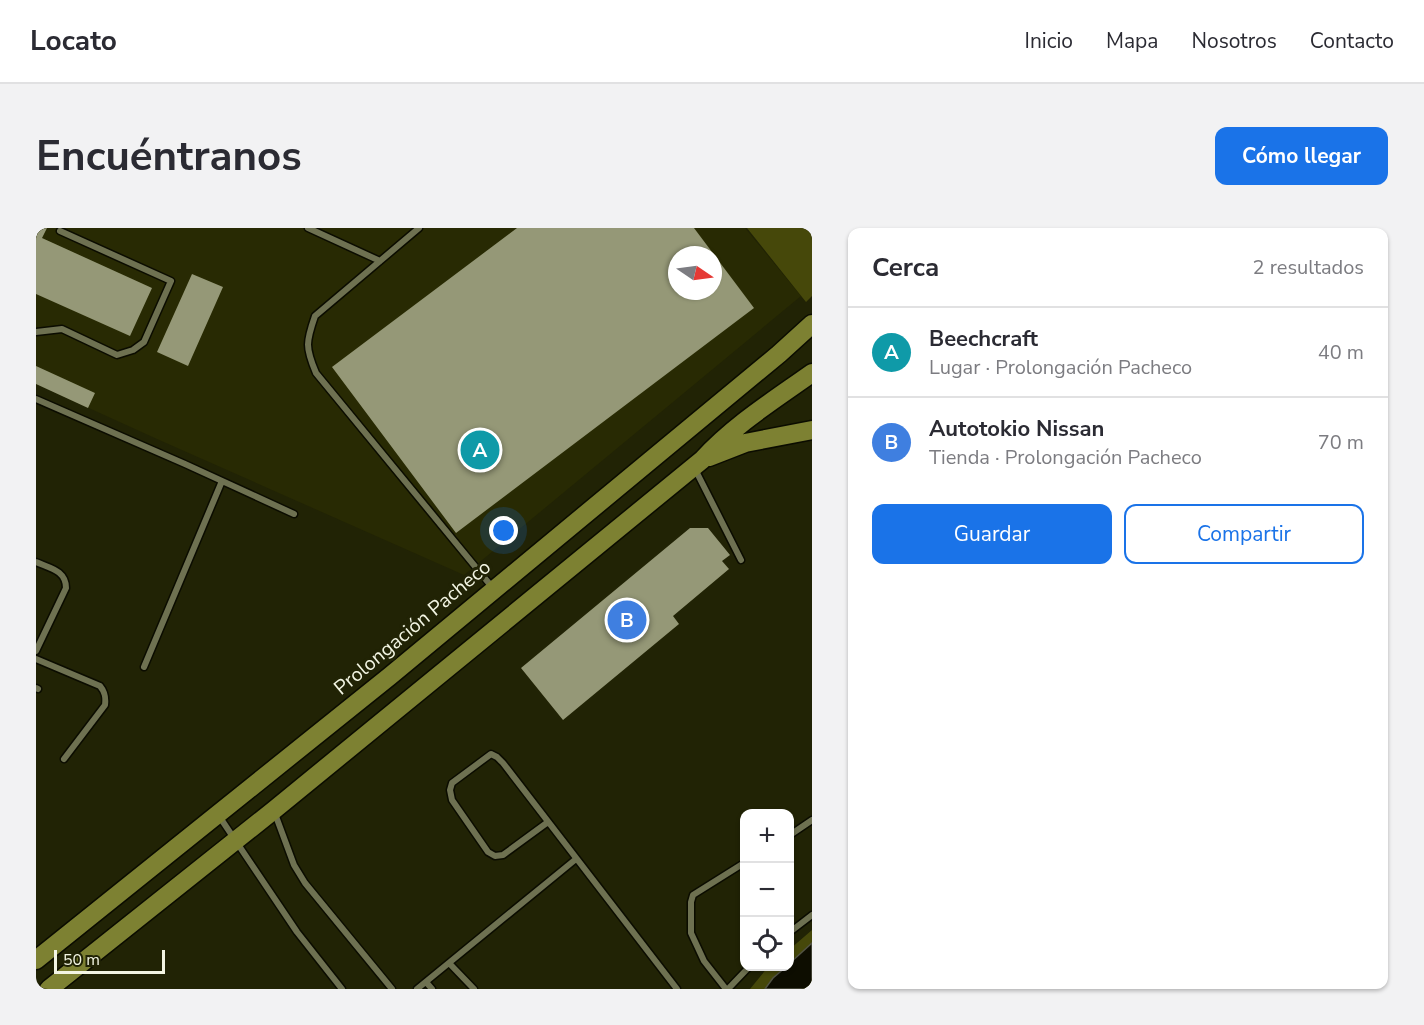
<!DOCTYPE html>
<html lang="es">
<head>
<meta charset="utf-8">
<style>
  body { margin:0; font-family:"Nunito Sans",sans-serif; background:#f2f2f3; color:#2b2b33 }
  .controls { position:absolute; right:18px; bottom:18px; display:grid; overflow:hidden; border-radius:12px; box-shadow:0 2px 4px #0004 }
  .controls button { width:54px; height:54px; display:grid; place-items:center; padding:0; border:0; border-bottom:2px solid #e1e1e2; background:#fff; color:#2b2b33; font:30px sans-serif }
  .compass { position:absolute; left:632px; top:18px; width:54px; height:54px; border-radius:50%; background:#fff; box-shadow:0 2px 4px #0004; rotate:103deg }
  .scale { position:absolute; left:18px; bottom:15px; width:111px; box-sizing:border-box; padding-left:6px; border:3px solid #f3f5e3; border-top:0; font-size:16px; line-height:21px; white-space:nowrap; color:#f3f5e3; -webkit-text-stroke:4px #212305; paint-order:stroke }
  .you { position:absolute; left:468px; top:303px; width:21px; height:21px; margin:-15px; border:4px solid #fff; border-radius:50%; background:#1a73e8; box-shadow:0 0 0 9px #1a73e833 }
  .badge { display:grid; place-items:center; width:39px; height:39px; border-radius:50%; background:#1a73e8; color:#fff; font-size:20px; font-weight:700 }
  .pin { position:absolute; translate:-50% -50%; border:3px solid #fff; box-shadow:0 2px 6px #0006 }
  .list { margin:0; padding:0; list-style:none }
  h2 { display:flex; justify-content:space-between; align-items:center; height:78px; margin:0; padding:0 24px; font-size:26px }
  h2 small { font-size:20px; font-weight:400; color:#7c7c81 }
  .list li { display:grid; grid-template-columns:39px 1fr auto; gap:18px; align-items:center; box-sizing:border-box; height:90px; padding:0 24px; border-top:2px solid #e1e1e2 }
  .list b { display:block; font-size:22px; white-space:nowrap }
  .list p { margin:0; font-size:20px; white-space:nowrap; color:#7c7c81 }
  .list em { font-size:20px; font-style:normal; color:#7c7c81 }
  .actions { display:flex; gap:12px; padding:18px 24px }
  .actions a { flex:1; padding:14px 0; border:2px solid #1a73e8; border-radius:12px; text-align:center; font-size:21px; color:#1a73e8 }
  .actions .main { background:#1a73e8; color:#fff }
  .icon { flex:none; width:33px; height:33px; fill:none; stroke:currentColor; stroke-width:2; stroke-linecap:round; stroke-linejoin:round }
  .map { position:relative; flex:none; width:776px; height:761px; overflow:hidden; border-radius:12px }
  header { display:flex; align-items:center; gap:36px; box-sizing:border-box; height:84px; padding:0 30px; background:#fff; border-bottom:2px solid #e1e1e2 }
  header strong { font-size:28px }
  nav { display:flex; gap:33px; margin-inline-start:auto; font-size:21px }
  .intro { display:flex; align-items:center; justify-content:space-between; box-sizing:border-box; height:144px; padding:0 36px }
  h1 { margin:0; font-size:42px }
  .button { padding:15px 27px; border-radius:12px; background:#1a73e8; color:#fff; font-size:21px; font-weight:700 }
  main { display:flex; gap:36px; padding:0 36px }
  aside { flex:1; background:#fff; border-radius:12px; box-shadow:0 2px 4px #0004 }
  .map>svg:first-child { display:block }
  .built { fill:#282a03; fill-rule:evenodd }
  .green { fill:#46480a }
  .water { fill:#0d0d00; stroke:#525344; stroke-width:1.5 }
  .building { fill:#959877; fill-rule:evenodd }
  .lines { fill:none; stroke-linecap:round; stroke-linejoin:round }
  .service-casing { stroke:#0b0c00; stroke-width:9 }
  .primary-casing { stroke:#0b0c00; stroke-width:21 }
  .service { stroke:#6e7151; stroke-width:6 }
  .primary { stroke:#7d8132; stroke-width:18 }
  .labels { text-anchor:middle; stroke-width:6; stroke-linejoin:round; paint-order:stroke }
  .street-label { font-size:20px; fill:#f3f5e3; stroke:#212305 }
</style>
</head>
<body>
<header>
<strong>Locato</strong>
<nav><a>Inicio</a><a>Mapa</a><a>Nosotros</a><a>Contacto</a></nav>
</header>
<div class="intro"><h1>Encuéntranos</h1><a class="button">Cómo llegar</a></div>
<main>
<div class="map">
<svg width="776" height="761" viewBox="0 0 776 761">
  <rect width="100%" height="100%" fill="#212305"/>
  <path class="built" d="M 0,0 L 709,0 L 765,68 L 428,347 L 121,211 L 0,156 ZM 641,27 L 677,27 L 677,63 L 641,63 Z"/>
  <path class="green" d="M 711,0 L 776,0 L 776,68 L 770,74 Z
    M 776,702 L 776,761 L 714,761 L 732,739 L 754,738 L 754,721 Z"/>
  <path class="water" d="M 776,715 L 776,761 L 729,761 L 737,750 L 750,739 L 754,738 L 754,735 Z"/>
  <path class="building" d="M 0,0 L 11,0 L 6,10 L 116,60 L 94,108 L 0,66 Z
    M 481,0 L 658,0 L 718,80 L 420,305 L 296,139 ZM 641,27 L 677,27 L 677,63 L 641,63 Z
    M 156,46 L 187,59 L 152,138 L 121,124 Z
    M 0,138 L 59,165 L 52,180 L 0,156 Z
    M 654,300 L 672,300 L 694,327 L 686,333 L 693,341 L 637,388 L 643,396 L 527,492 L 485,440 Z"/>
  <g class="lines">
    <defs>
      <path id="service" d="M 272,0 L 344,33
        M 383,0 L 279,88 C 270,114 269,119 280,145 L 456,359
        M 0,104 L 26,101 L 81,127 L 97,122 L 108,114 L 135,53 L 24,3
        M 0,171 L 149,236 L 258,286
        M 659,241 L 705,332
        M 0,334 C 13,340 30,342 30,360 L 0,423
        M 0,431 L 64,458 C 69,464 70,469 69,477 L 28,531
        M 108,439 L 186,253
        M 0,460 L 2,461
        M 238,583 L 258,637 L 269,655 L 356,761
        M 183,588 L 261,704 L 306,761
        M 512,594 L 467,627 L 459,628 L 452,624 L 416,572 L 414,562 L 416,555 L 455,526 L 461,529 L 467,535 L 641,761
        M 754,607 L 776,592
        M 754,704 L 776,687
        M 413,735 L 438,761
        M 390,754 L 396,761
        M 381,761 L 540,631
        M 690,761 L 668,733 L 655,705 L 655,674 L 657,667 L 708,635
        M 692,761 L 714,738"/>
      <path id="primary" d="M 673,229 L 709,215 L 776,202
        M 0,732 L 354,448 L 743,126 L 776,96
        M 13,761 L 238,582 L 666,232 C 698,197 738,172 776,145"/>
    </defs>
    <use href="#service" class="service-casing"/>
    <use href="#primary" class="primary-casing"/>
    <use href="#service" class="service"/>
    <use href="#primary" class="primary"/>
  </g>
  <g class="labels">
    <g class="street-label">
      <text transform="translate(376 399) rotate(-40)" y="7">Prolongación Pacheco</text>
    </g>
  </g>
</svg>
<div class="controls">
<button>+</button>
<button>−</button>
<button><svg class="icon" aria-label="locate" viewBox="0 0 24 24"><circle cx="12" cy="12" r="6"/><path d="M12 2v4M12 18v4M2 12h4M18 12h4"/></svg></button>
</div>
<svg class="compass" viewBox="-18 -18 36 36"><path d="M0-13l5 13h-10z" fill="#e53935"/><path d="M0 13l5-13h-10z" fill="#7c7c81"/></svg>
<div class="scale">50 m</div>
<div class="you"></div>
<div class="pin badge" style="left:444px;top:222px;background:#0f9aa8">A</div>
<div class="pin badge" style="left:591px;top:392px;background:#3f7fe0">B</div>
</div>
<aside>
<h2>Cerca<small>2 resultados</small></h2>
<ul class="list">
<li><span class="badge" style="background:#0f9aa8">A</span><div><b>Beechcraft</b><p>Lugar · Prolongación Pacheco</p></div><em>40 m</em></li>
<li><span class="badge" style="background:#3f7fe0">B</span><div><b>Autotokio Nissan</b><p>Tienda · Prolongación Pacheco</p></div><em>70 m</em></li>
</ul>
<div class="actions"><a class="main">Guardar</a><a>Compartir</a></div>
</aside>
</main>
</body>
</html>
